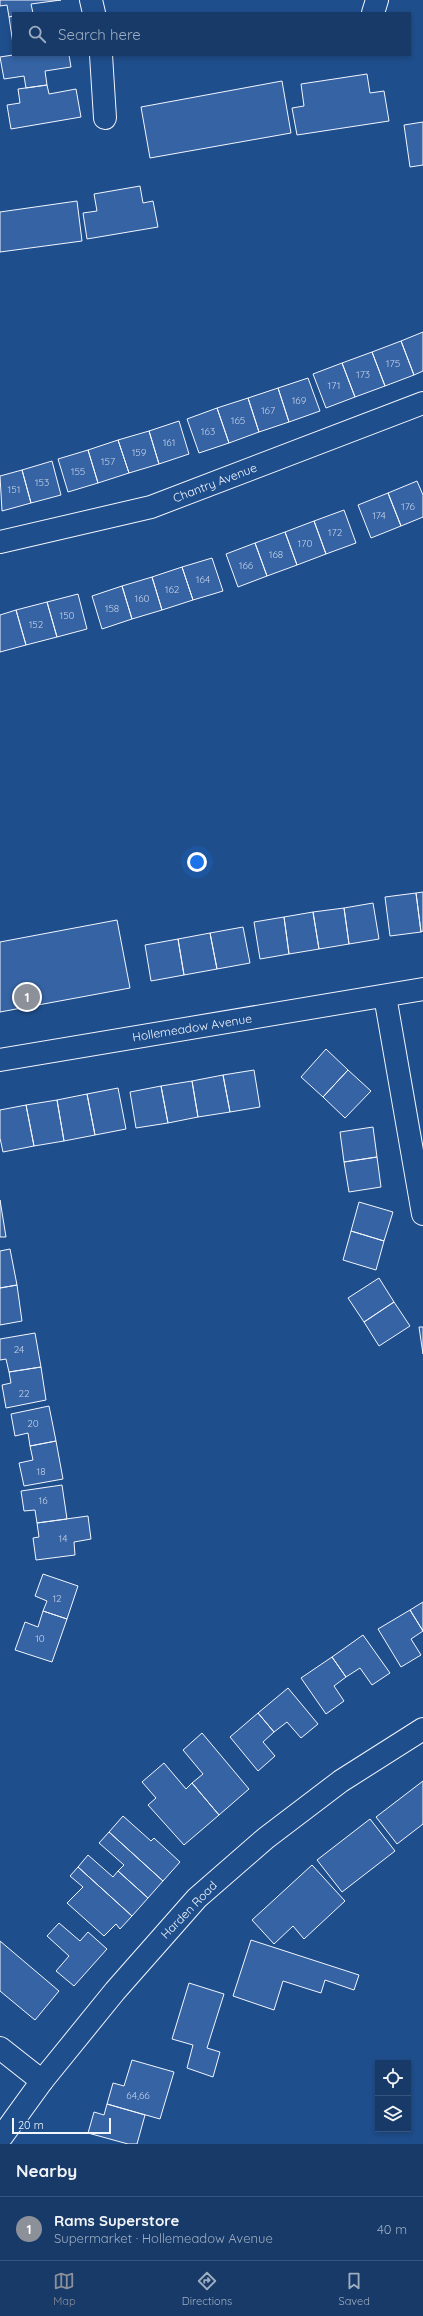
<!DOCTYPE html>
<html lang="en">
<head>
<meta charset="utf-8">
<style>
  body { margin:0; font-family:Quicksand,sans-serif; background:#20416f; color:#f1f3f6 }
  .controls { position:absolute; right:12px; bottom:12px; display:grid; overflow:hidden; border-radius:0px; box-shadow:0 2px 6px #0003 }
  .controls button { width:36px; height:36px; display:grid; place-items:center; padding:0; border:0; border-bottom:1px solid #36547d; background:#173a69; color:#f1f3f6; font:20px sans-serif }
  .scale { position:absolute; left:12px; bottom:10px; width:99px; box-sizing:border-box; padding-left:4px; border:2px solid #f2f6ff; border-top:0; font-size:11px; line-height:14px; white-space:nowrap; color:#f2f6ff; -webkit-text-stroke:3px #1f4e8c; paint-order:stroke }
  .you { position:absolute; left:197px; top:862px; width:14px; height:14px; margin:-10px; border:3px solid #fff; border-radius:50%; background:#1a73e8; box-shadow:0 0 0 6px #1a73e833 }
  .badge { display:grid; place-items:center; width:26px; height:26px; border-radius:50%; background:#8c9099; color:#fff; font-size:13px; font-weight:700 }
  .pin { position:absolute; translate:-50% -50%; border:2px solid #fff; box-shadow:0 1px 4px #0006 }
  .list { margin:0; padding:0; list-style:none }
  h2 { display:flex; justify-content:space-between; align-items:center; height:52px; margin:0; padding:0 16px; font-size:17px }
  h2 small { font-size:13px; font-weight:400; color:#9eadc0 }
  .list li { display:grid; grid-template-columns:26px 1fr auto; gap:12px; align-items:center; box-sizing:border-box; height:64px; padding:0 16px; border-top:1px solid #36547d }
  .list b { display:block; font-size:15px; white-space:nowrap }
  .list p { margin:0; font-size:13px; white-space:nowrap; color:#9eadc0 }
  .list em { font-size:13px; font-style:normal; color:#9eadc0 }
  .icon { flex:none; width:22px; height:22px; fill:none; stroke:currentColor; stroke-width:2; stroke-linecap:round; stroke-linejoin:round }
  .map { position:relative; flex:none; width:423px; height:2144px; overflow:hidden }
  .search { position:absolute; background:#173a69; box-shadow:0 2px 6px #0003; left:12px; right:12px; top:12px; height:44px; display:flex; align-items:center; gap:10px; box-sizing:border-box; padding:0 14px; border-radius:0px; color:#9eadc0; font-size:15px }
  .sheet { height:116px; background:#173a69 }
  nav { display:flex; justify-content:space-around; align-items:center; box-sizing:border-box; height:56px; border-top:1px solid #36547d; background:#173a69; font-size:11px; color:#9eadc0 }
  nav a { display:grid; justify-items:center; gap:2px }
  nav .on { color:#8c9099 }
  .map>svg:first-child { display:block }
  .building { fill:#3563a3; stroke:#f2f6ff }
  .lines { fill:none; stroke-linecap:round; stroke-linejoin:round }
  .street-casing { stroke:#f2f6ff; stroke-width:24 }
  .secondary-casing { stroke:#f2f6ff; stroke-width:24 }
  .street { stroke:#1f4e8c; stroke-width:22 }
  .secondary { stroke:#1f4e8c; stroke-width:22 }
  .labels { text-anchor:middle; stroke-width:3; stroke-linejoin:round; paint-order:stroke }
  .number-label { font-size:10px; fill:#c3d1e8 }
  .street-label { font-size:12px; fill:#f2f6ff; stroke:#1f4e8c }
</style>
</head>
<body>
<div class="map">
<svg width="423" height="2144" viewBox="0 0 423 2144">
  <rect width="100%" height="100%" fill="#1f4e8c"/>
  <path class="building" d="M 0,0 L 61,0 L 31,4 L 33,13 L 13,13 L 13,16 L 9,17 L 7,5 L 0,6 Z
    M 13,16 L 13,44 L 9,17 Z
    M 13,55 L 69,55 L 71,67 L 45,71 L 47,85 L 26,88 L 24,76 L 4,79 L 0,57 Z
    M 367,74 L 370,93 L 384,91 L 389,121 L 297,135 L 292,108 L 304,106 L 301,84 Z
    M 282,81 L 291,133 L 150,158 L 141,107 Z
    M 47,85 L 49,94 L 76,89 L 81,117 L 11,129 L 7,105 L 20,103 L 18,89 Z
    M 423,122 L 423,165 L 410,167 L 404,125 Z
    M 140,186 L 143,203 L 153,201 L 158,227 L 87,239 L 83,213 L 97,211 L 94,194 Z
    M 77,201 L 82,241 L 0,252 L 0,212 Z
    M 423,332 L 423,371 L 414,375 L 401,341 Z
    M 401,341 L 414,375 L 385,386 L 372,352 Z
    M 372,352 L 385,386 L 355,397 L 342,363 Z
    M 342,363 L 355,397 L 326,408 L 313,374 Z
    M 308,378 L 320,411 L 289,422 L 278,388 Z
    M 278,388 L 289,422 L 259,432 L 248,398 Z
    M 248,398 L 259,432 L 229,443 L 217,408 Z
    M 217,408 L 229,443 L 199,453 L 187,419 Z
    M 179,421 L 189,454 L 159,464 L 149,431 Z
    M 149,431 L 159,464 L 129,473 L 118,440 Z
    M 118,440 L 129,473 L 98,483 L 88,450 Z
    M 88,450 L 98,483 L 68,492 L 58,459 Z
    M 52,461 L 61,495 L 31,503 L 22,470 Z
    M 22,470 L 31,503 L 2,511 L 0,476 Z
    M 417,481 L 423,495 L 423,517 L 401,526 L 388,493 Z
    M 388,493 L 401,526 L 371,538 L 358,505 Z
    M 344,510 L 356,543 L 326,554 L 314,521 Z
    M 314,521 L 326,554 L 297,565 L 285,532 Z
    M 285,532 L 297,565 L 267,576 L 255,543 Z
    M 255,543 L 267,576 L 238,587 L 226,554 Z
    M 212,558 L 223,591 L 193,600 L 182,567 Z
    M 182,567 L 193,600 L 162,610 L 152,577 Z
    M 152,577 L 162,610 L 132,619 L 122,586 Z
    M 122,586 L 132,619 L 102,629 L 92,596 Z
    M 78,594 L 87,629 L 57,637 L 47,602 Z
    M 47,602 L 57,637 L 26,645 L 16,610 Z
    M 16,610 L 26,645 L 0,652 L 0,615 Z
    M 423,892 L 423,931 L 421,932 L 416,893 Z
    M 416,893 L 421,932 L 390,936 L 385,897 Z
    M 373,903 L 379,939 L 349,944 L 344,908 Z
    M 344,908 L 349,944 L 319,949 L 313,912 Z
    M 313,912 L 319,949 L 289,954 L 284,917 Z
    M 284,917 L 289,954 L 260,959 L 254,922 Z
    M 117,920 L 130,988 L 0,1012 L 0,942 Z
    M 243,927 L 250,963 L 217,969 L 210,933 Z
    M 210,933 L 217,969 L 184,975 L 178,939 Z
    M 178,939 L 184,975 L 151,981 L 145,945 Z
    M 326,1049 L 348,1070 L 323,1097 L 301,1077 Z
    M 254,1070 L 260,1107 L 230,1112 L 223,1075 Z
    M 348,1070 L 371,1091 L 345,1118 L 323,1097 Z
    M 223,1075 L 230,1112 L 198,1117 L 192,1081 Z
    M 192,1081 L 198,1117 L 168,1123 L 161,1086 Z
    M 161,1086 L 168,1123 L 136,1128 L 130,1092 Z
    M 118,1088 L 126,1129 L 95,1135 L 87,1094 Z
    M 87,1094 L 95,1135 L 64,1141 L 57,1100 Z
    M 57,1100 L 64,1141 L 34,1146 L 26,1105 Z
    M 26,1105 L 34,1146 L 3,1152 L 0,1138 L 0,1110 Z
    M 373,1127 L 377,1157 L 344,1162 L 340,1132 Z
    M 377,1157 L 381,1187 L 349,1192 L 344,1162 Z
    M 0,1200 L 6,1237 L 0,1237 Z
    M 359,1202 L 393,1212 L 384,1241 L 351,1231 Z
    M 351,1231 L 384,1241 L 376,1270 L 343,1260 Z
    M 10,1249 L 17,1285 L 0,1288 L 0,1251 Z
    M 379,1278 L 394,1302 L 364,1322 L 348,1298 Z
    M 17,1285 L 22,1321 L 0,1325 L 0,1288 Z
    M 394,1302 L 410,1326 L 379,1346 L 364,1322 Z
    M 419,1327 L 423,1327 L 423,1354 Z
    M 35,1333 L 41,1367 L 9,1372 L 6,1359 L 0,1360 L 0,1339 Z
    M 41,1367 L 46,1400 L 6,1408 L 2,1385 L 11,1383 L 9,1372 Z
    M 49,1406 L 56,1441 L 30,1446 L 28,1433 L 15,1436 L 11,1414 Z
    M 56,1441 L 63,1479 L 24,1486 L 19,1463 L 33,1460 L 30,1446 Z
    M 62,1485 L 67,1519 L 37,1523 L 35,1510 L 24,1511 L 21,1491 Z
    M 88,1516 L 91,1539 L 74,1542 L 75,1555 L 36,1560 L 33,1538 L 39,1537 L 37,1523 Z
    M 43,1574 L 78,1586 L 67,1619 L 43,1611 L 47,1601 L 35,1596 Z
    M 423,1602 L 423,1631 L 410,1610 Z
    M 410,1610 L 423,1631 L 411,1639 L 421,1655 L 401,1667 L 378,1629 Z
    M 43,1611 L 67,1619 L 52,1662 L 15,1650 L 25,1622 L 38,1627 Z
    M 363,1635 L 390,1673 L 372,1685 L 360,1668 L 346,1677 L 332,1657 Z
    M 332,1657 L 346,1677 L 334,1686 L 344,1701 L 326,1714 L 301,1678 Z
    M 288,1688 L 318,1724 L 301,1738 L 287,1722 L 274,1732 L 258,1713 Z
    M 258,1713 L 274,1732 L 263,1742 L 275,1756 L 258,1771 L 230,1737 Z
    M 202,1733 L 249,1789 L 219,1815 L 192,1783 L 203,1774 L 183,1750 Z
    M 164,1763 L 186,1789 L 192,1783 L 219,1815 L 184,1845 L 148,1805 L 156,1798 L 142,1782 Z
    M 423,1781 L 423,1824 L 397,1844 L 376,1817 Z
    M 123,1816 L 151,1841 L 154,1838 L 180,1862 L 163,1881 L 109,1832 Z
    M 370,1819 L 395,1851 L 342,1892 L 317,1860 Z
    M 109,1832 L 163,1881 L 148,1898 L 118,1871 L 124,1865 L 99,1843 Z
    M 88,1855 L 113,1877 L 118,1871 L 148,1898 L 132,1916 L 78,1867 Z
    M 312,1865 L 345,1901 L 304,1939 L 293,1926 L 274,1944 L 252,1920 Z
    M 78,1867 L 132,1916 L 120,1929 L 116,1924 L 104,1936 L 67,1903 L 83,1887 L 70,1876 Z
    M 59,1923 L 80,1941 L 88,1932 L 107,1949 L 74,1986 L 56,1971 L 69,1956 L 47,1936 Z
    M 251,1940 L 359,1975 L 354,1990 L 325,1980 L 321,1993 L 283,1981 L 274,2010 L 233,1996 Z
    M 0,1941 L 59,1991 L 35,2020 L 0,1991 Z
    M 189,1983 L 224,1994 L 207,2048 L 220,2052 L 213,2077 L 187,2068 L 193,2045 L 172,2039 Z
    M 132,2060 L 174,2072 L 160,2119 L 107,2104 L 113,2083 L 124,2086 Z
    M 107,2104 L 145,2115 L 137,2144 L 128,2144 L 88,2133 L 94,2112 L 104,2115 Z"/>
  <g class="lines">
    <defs>
      <path id="street" d="M 91,0 L 94,13
        M 373,13 L 377,0
        M 101,55 L 105,118
        M 0,542 L 151,507 L 423,403
        M 385,996 L 423,1214
        M 0,1060 L 423,989
        M 0,2048 L 42,2081"/>
      <path id="secondary" d="M 0,2139 L 42,2081 L 115,1991 L 197,1898 L 266,1838 L 341,1781 L 423,1729"/>
    </defs>
    <use href="#street" class="street-casing"/>
    <use href="#secondary" class="secondary-casing"/>
    <use href="#street" class="street"/>
    <use href="#secondary" class="secondary"/>
  </g>
  <g class="labels">
    <g class="number-label">
      <text x="393" y="367">175</text>
      <text x="363" y="378">173</text>
      <text x="334" y="389">171</text>
      <text x="299" y="404">169</text>
      <text x="268" y="414">167</text>
      <text x="238" y="424">165</text>
      <text x="208" y="435">163</text>
      <text x="169" y="446">161</text>
      <text x="139" y="456">159</text>
      <text x="108" y="465">157</text>
      <text x="78" y="475">155</text>
      <text x="42" y="486">153</text>
      <text x="14" y="493">151</text>
      <text x="408" y="510">176</text>
      <text x="379" y="519">174</text>
      <text x="335" y="536">172</text>
      <text x="305" y="547">170</text>
      <text x="276" y="558">168</text>
      <text x="246" y="569">166</text>
      <text x="203" y="583">164</text>
      <text x="172" y="593">162</text>
      <text x="142" y="602">160</text>
      <text x="112" y="612">158</text>
      <text x="67" y="619">150</text>
      <text x="36" y="628">152</text>
      <text x="19" y="1353">24</text>
      <text x="24" y="1397">22</text>
      <text x="33" y="1427">20</text>
      <text x="41" y="1475">18</text>
      <text x="43" y="1504">16</text>
      <text x="63" y="1542">14</text>
      <text x="57" y="1602">12</text>
      <text x="40" y="1642">10</text>
      <text x="138" y="2099">64,66</text>
    </g>
    <g class="street-label">
      <text transform="translate(215 483) rotate(-21)" y="4">Chantry Avenue</text>
      <text transform="translate(192 1028) rotate(-9)" y="4">Hollemeadow Avenue</text>
      <text transform="translate(189 1910) rotate(-46)" y="4">Harden Road</text>
    </g>
  </g>
</svg>
<div class="controls">
<button><svg class="icon" aria-label="locate" viewBox="0 0 24 24"><circle cx="12" cy="12" r="6"/><path d="M12 2v4M12 18v4M2 12h4M18 12h4"/></svg></button>
<button><svg class="icon" aria-label="layers" viewBox="0 0 24 24"><path d="M12 4l9 5-9 5-9-5zM3 14l9 5 9-5"/></svg></button>
</div>
<div class="scale">20 m</div>
<div class="you"></div>
<div class="pin badge" style="left:27px;top:997px">1</div>
<div class="search"><svg class="icon" aria-label="search" viewBox="0 0 24 24"><circle cx="10" cy="10" r="6"/><path d="M15 15l6 6"/></svg>Search here</div>
</div>
<section class="sheet">
<h2>Nearby<small></small></h2>
<ul class="list">
<li><span class="badge">1</span><div><b>Rams Superstore</b><p>Supermarket · Hollemeadow Avenue</p></div><em>40 m</em></li>
</ul>
</section>
<nav>
<a class="on"><svg class="icon" aria-label="map" viewBox="0 0 24 24"><path d="M3 6l6-2 6 2 6-2v14l-6 2-6-2-6 2zM9 4v14M15 6v14"/></svg>Map</a>
<a><svg class="icon" aria-label="directions" viewBox="0 0 24 24"><path d="M12 3l9 9-9 9-9-9zM9 14v-3h6M13 9l2 2-2 2"/></svg>Directions</a>
<a><svg class="icon" aria-label="saved" viewBox="0 0 24 24"><path d="M7 4h10v16l-5-4-5 4z"/></svg>Saved</a>
</nav>
</body>
</html>
